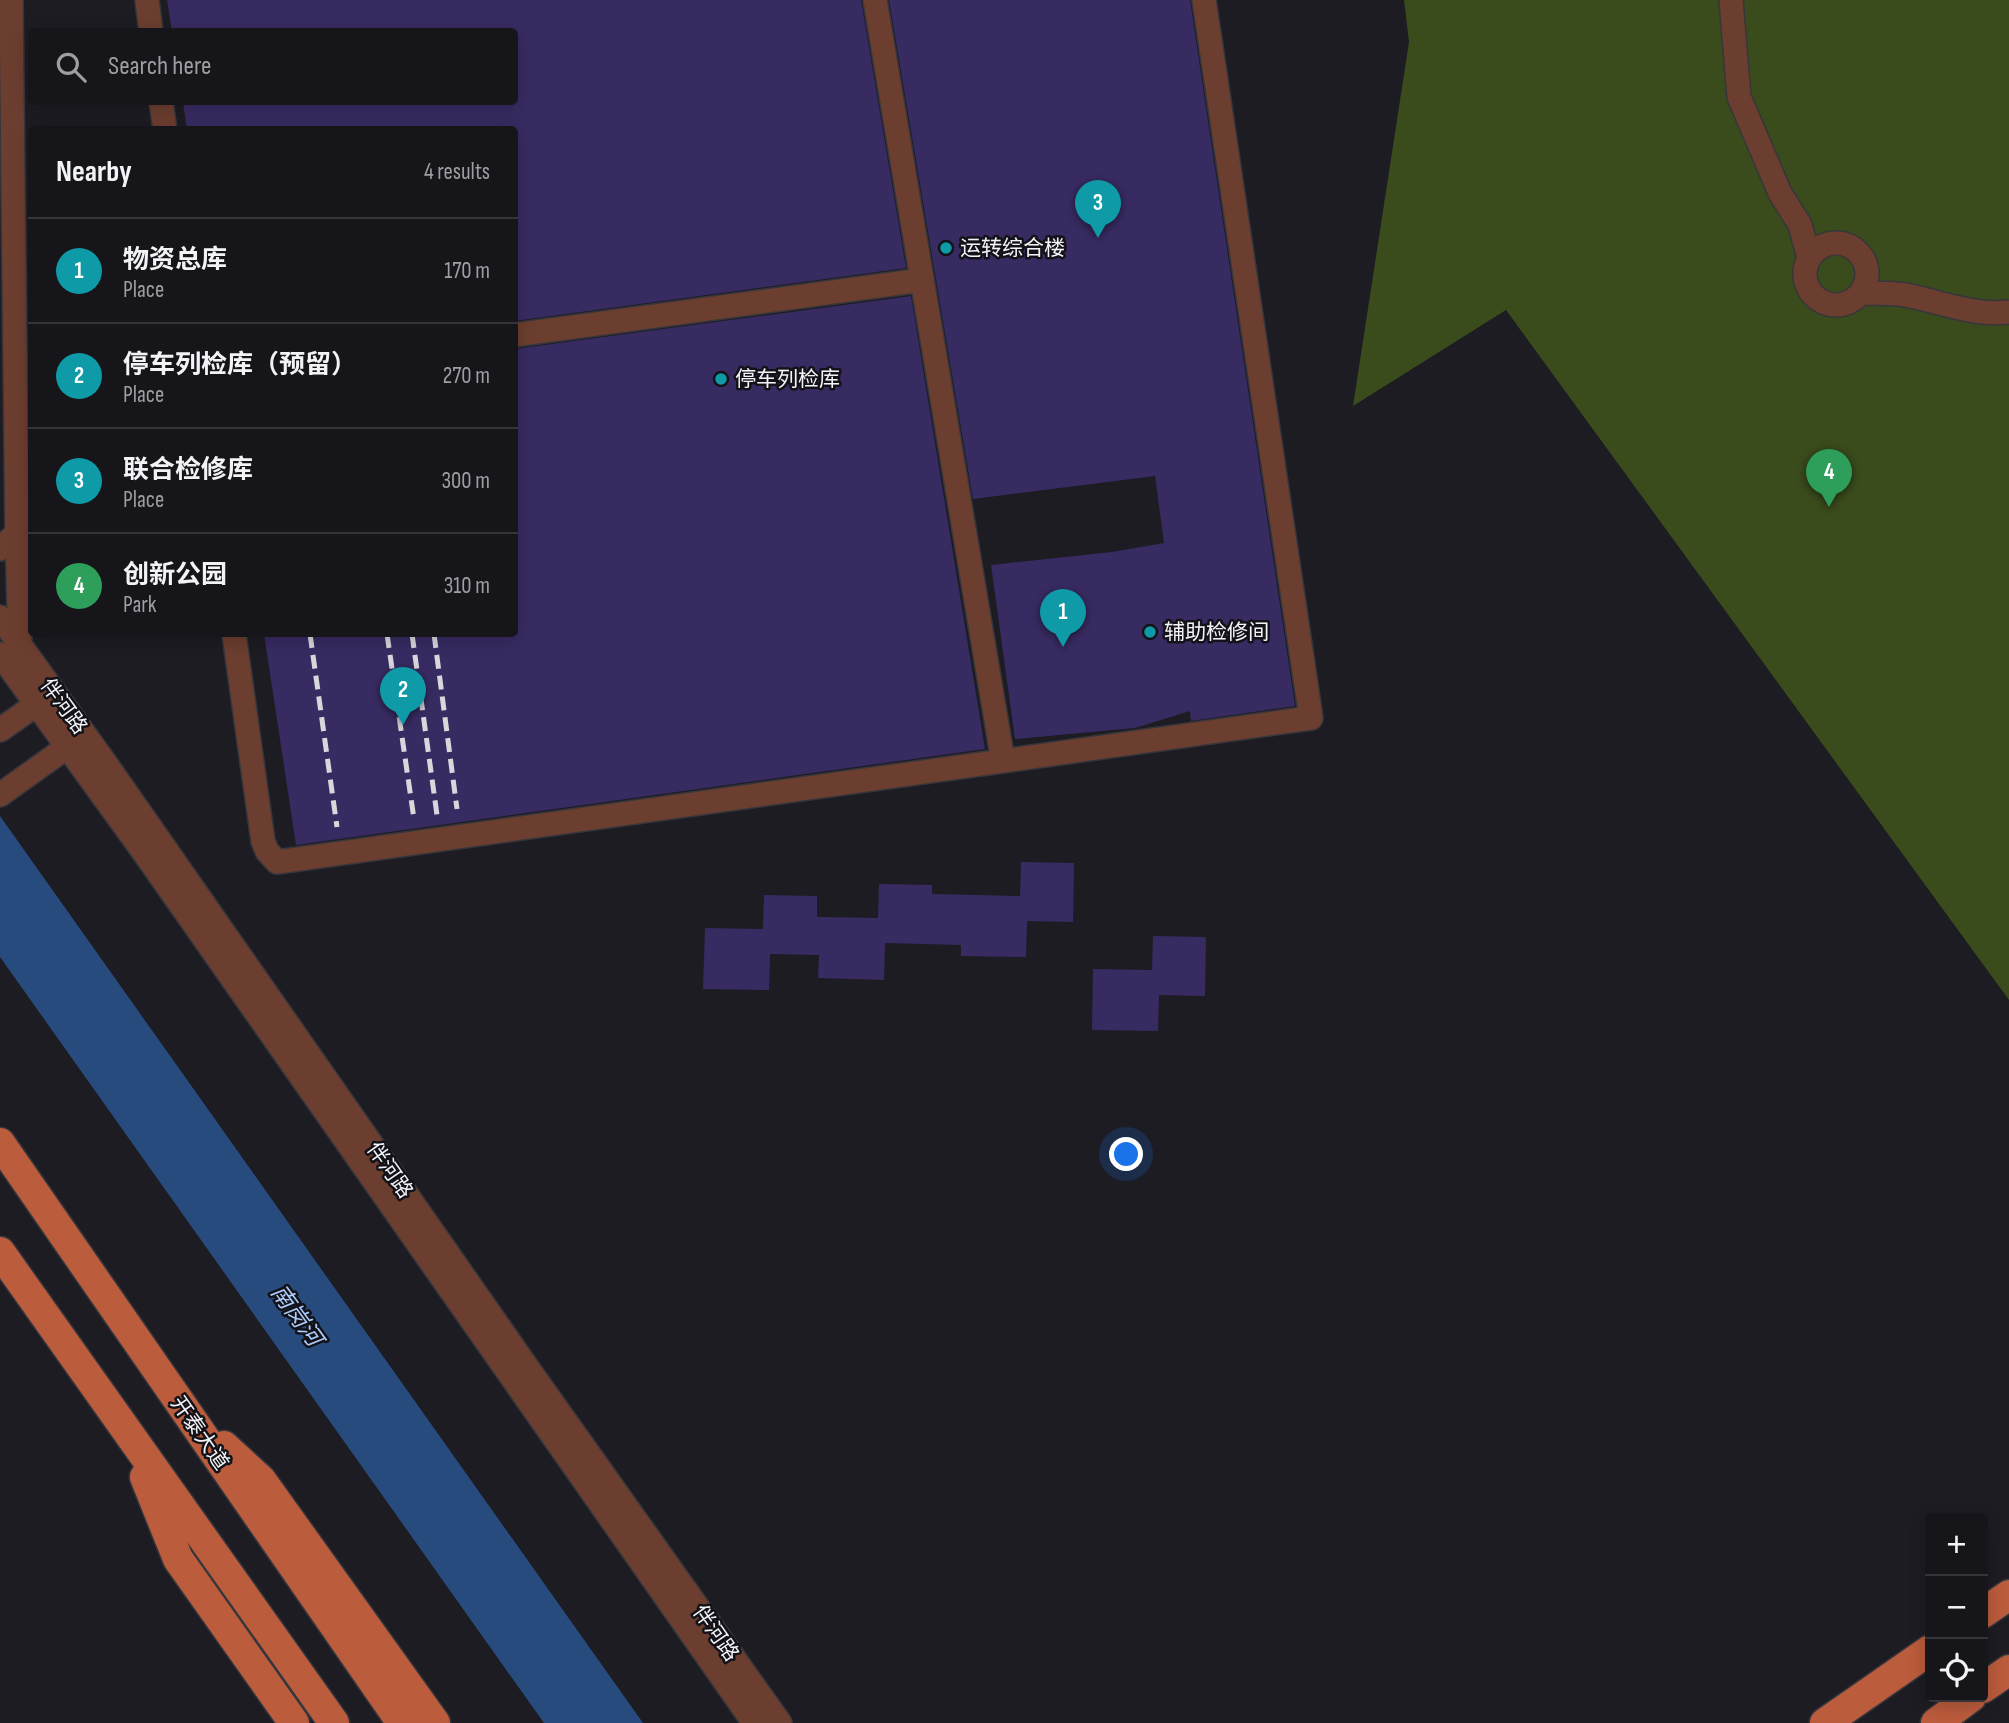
<!DOCTYPE html>
<html lang="en">
<head>
<meta charset="utf-8">
<style>
  body { margin:0; font-family:"Sofia Sans Condensed","Noto Sans SC",sans-serif; background:#222227; color:#f1f3f6 }
  .controls { position:absolute; right:21px; bottom:21px; display:grid; overflow:hidden; border-radius:7px; box-shadow:0 4px 18px #0003 }
  .controls button { width:63px; height:63px; display:grid; place-items:center; padding:0; border:0; border-bottom:2px solid #343439; background:#15151a; color:#f1f3f6; font:35px sans-serif }
  .you { position:absolute; left:1127px; top:1155px; width:24px; height:24px; margin:-18px; border:5px solid #fff; border-radius:50%; background:#1a73e8; box-shadow:0 0 0 10px #1a73e833 }
  .badge { display:grid; place-items:center; width:46px; height:46px; border-radius:50%; background:#0f766e; color:#fff; font-size:23px; font-weight:700 }
  .pin { position:absolute; translate:-50% -58px; filter:drop-shadow(0 2px 4px #0008) }
  .pin::after { content:''; position:absolute; top:37px; width:24px; height:21px; background:inherit; clip-path:polygon(0 0,100% 0,50% 100%) }
  .list { margin:0; padding:0; list-style:none }
  h2 { display:flex; justify-content:space-between; align-items:center; height:91px; margin:0; padding:0 28px; font-size:30px }
  h2 small { font-size:23px; font-weight:400; color:#9d9fa2 }
  .list li { display:grid; grid-template-columns:46px 1fr auto; gap:21px; align-items:center; box-sizing:border-box; height:105px; padding:0 28px; border-top:2px solid #343439 }
  .list b { display:block; font-size:26px; white-space:nowrap }
  .list p { margin:0; font-size:23px; white-space:nowrap; color:#9d9fa2 }
  .list em { font-size:23px; font-style:normal; color:#9d9fa2 }
  .icon { flex:none; width:38px; height:38px; fill:none; stroke:currentColor; stroke-width:2; stroke-linecap:round; stroke-linejoin:round }
  .map { position:relative; flex:none; width:2009px; height:1723px; overflow:hidden }
  .search { position:absolute; background:#15151a; box-shadow:0 4px 18px #0003; left:28px; top:28px; width:490px; height:77px; display:flex; align-items:center; gap:18px; box-sizing:border-box; padding:0 24px; border-radius:7px; color:#9d9fa2; font-size:26px }
  .panel { position:absolute; background:#15151a; box-shadow:0 4px 18px #0003; left:28px; top:126px; width:490px; height:511px; border-radius:7px }
  .map>svg:first-child { display:block }
  .green { fill:#3a4b1c }
  .water { fill:#284b7e }
  .building { fill:#382b62 }
  .lines { fill:none; stroke-linecap:round; stroke-linejoin:round }
  .minor-casing { stroke:#36363c; stroke-width:26 }
  .major-casing { stroke:#36363c; stroke-width:33 }
  .minor { stroke:#6c3e2f; stroke-width:23 }
  .major { stroke:#bb5c3c; stroke-width:30 }
  .rail { stroke:#d8d8dc; stroke-width:5; stroke-dasharray:14 7; stroke-linecap:butt }
  .culture-dot { fill:#0f9aa8; stroke:#131218; stroke-width:2.5 }
  .labels { text-anchor:middle; stroke-width:5; stroke-linejoin:round; paint-order:stroke }
  .poi-label { font-size:21px; fill:#f4f4f8; stroke:#131218; text-anchor:start }
  .street-label { font-size:21px; fill:#f4f4f8; stroke:#131218 }
  .water-label { font-size:23px; font-style:italic; fill:#abcbfa; stroke:#131218 }
</style>
</head>
<body>
<div class="map">
<svg width="2009" height="1723" viewBox="0 0 2009 1723">
  <rect width="100%" height="100%" fill="#1c1c22"/>
  <path class="green" d="M 1404,0 L 2009,0 L 2009,1000 L 1506,310 L 1353,406 L 1409,42 Z"/>
  <path class="water" d="M 0,816 L 643,1723 L 544,1723 L 0,957 Z"/>
  <path class="building" d="M 167,0 L 861,0 L 906,268 L 514,321 L 514,130 L 187,130 L 183,102 L 514,102 L 514,32 L 172,32 Z
    M 889,0 L 1190,0 L 1295,706 L 1191,721 L 1190,711 L 1135,728 L 1015,739 L 991,565 L 1112,552 L 1164,543 L 1155,476 L 973,499 Z
    M 911,296 L 985,749 L 296,845 L 264,634 L 514,634 L 514,349 Z
    M 1021,862 L 1074,863 L 1073,922 L 1027,921 L 1026,957 L 961,956 L 961,945 L 885,943 L 884,980 L 818,978 L 819,955 L 770,954 L 769,990 L 703,989 L 705,928 L 763,929 L 764,895 L 817,896 L 817,917 L 878,918 L 879,884 L 932,885 L 932,894 L 1020,896 Z
    M 1153,936 L 1206,937 L 1205,996 L 1159,995 L 1158,1031 L 1092,1030 L 1093,969 L 1152,970 Z"/>
  <g class="lines">
    <defs>
      <path id="minor" d="M 11,0 L 17,533
        M 147,0 L 151,32
        M 875,0 L 1003,761
        M 1731,0 L 1739,97 L 1780,193 L 1800,225 L 1809,258
        M 161,102 L 165,130
        M1805 274a31 31 0 1 1 62 0a31 31 0 1 1-62 0Z
        M 1862,293 C 1876,293 1892,293 1906,295 C 1941,302 1973,316 2009,312
        M 514,335 L 922,280
        M 0,549 L 17,533 L 20,645
        M 0,617 L 104,761 L 527,1367 L 780,1723
        M 234,634 L 263,841 L 267,851 L 277,862 L 1311,718 L 1204,0
        M 0,654 L 145,854 L 754,1723
        M 0,730 L 37,704 L 51,708
        M 0,795 L 67,747 L 69,731"/>
      <path id="major" d="M 0,1143 L 402,1723
        M 0,1252 L 334,1723
        M 224,1446 L 261,1480 L 435,1723
        M 145,1477 L 178,1559 L 294,1723
        M 1983,1613 L 2009,1595
        M 1983,1688 L 2009,1670
        M 1825,1723 L 1930,1650
        M 1936,1723 L 1971,1697"/>
    </defs>
    <use href="#minor" class="minor-casing"/>
    <use href="#major" class="major-casing"/>
    <use href="#minor" class="minor"/>
    <use href="#major" class="major"/>
    <path class="rail" d="M 310,634 L 337,827
      M 387,634 L 414,819
      M 412,634 L 437,815
      M 434,634 L 457,809"/>
  </g>
  <g class="culture-dot">
    <circle cx="946" cy="248" r="7"/>
    <circle cx="721" cy="379" r="7"/>
    <circle cx="1150" cy="632" r="7"/>
  </g>
  <g class="labels">
    <g class="poi-label">
      <text x="960" y="255">运转综合楼</text>
      <text x="735" y="386">停车列检库</text>
      <text x="1164" y="639">辅助检修间</text>
    </g>
    <g class="street-label">
      <text transform="translate(64 706) rotate(54)" y="7">伴河路</text>
      <text transform="translate(390 1170) rotate(55)" y="7">伴河路</text>
      <text transform="translate(200 1433) rotate(55)" y="7">开泰大道</text>
      <text transform="translate(716 1633) rotate(55)" y="7">伴河路</text>
    </g>
    <g class="water-label">
      <text transform="translate(297 1315) rotate(54)" y="8">南岗河</text>
    </g>
  </g>
</svg>
<div class="controls">
<button>+</button>
<button>−</button>
<button><svg class="icon" aria-label="locate" viewBox="0 0 24 24"><circle cx="12" cy="12" r="6"/><path d="M12 2v4M12 18v4M2 12h4M18 12h4"/></svg></button>
</div>
<div class="you"></div>
<div class="pin badge" style="left:1063px;top:647px;background:#0f9aa8">1</div>
<div class="pin badge" style="left:403px;top:725px;background:#0f9aa8">2</div>
<div class="pin badge" style="left:1098px;top:238px;background:#0f9aa8">3</div>
<div class="pin badge" style="left:1829px;top:507px;background:#2e9e5b">4</div>
<div class="search"><svg class="icon" aria-label="search" viewBox="0 0 24 24"><circle cx="10" cy="10" r="6"/><path d="M15 15l6 6"/></svg>Search here</div>
<section class="panel">
<h2>Nearby<small>4 results</small></h2>
<ul class="list">
<li><span class="badge" style="background:#0f9aa8">1</span><div><b>物资总库</b><p>Place</p></div><em>170 m</em></li>
<li><span class="badge" style="background:#0f9aa8">2</span><div><b>停车列检库（预留）</b><p>Place</p></div><em>270 m</em></li>
<li><span class="badge" style="background:#0f9aa8">3</span><div><b>联合检修库</b><p>Place</p></div><em>300 m</em></li>
<li><span class="badge" style="background:#2e9e5b">4</span><div><b>创新公园</b><p>Park</p></div><em>310 m</em></li>
</ul>
</section>
</div>
</body>
</html>
